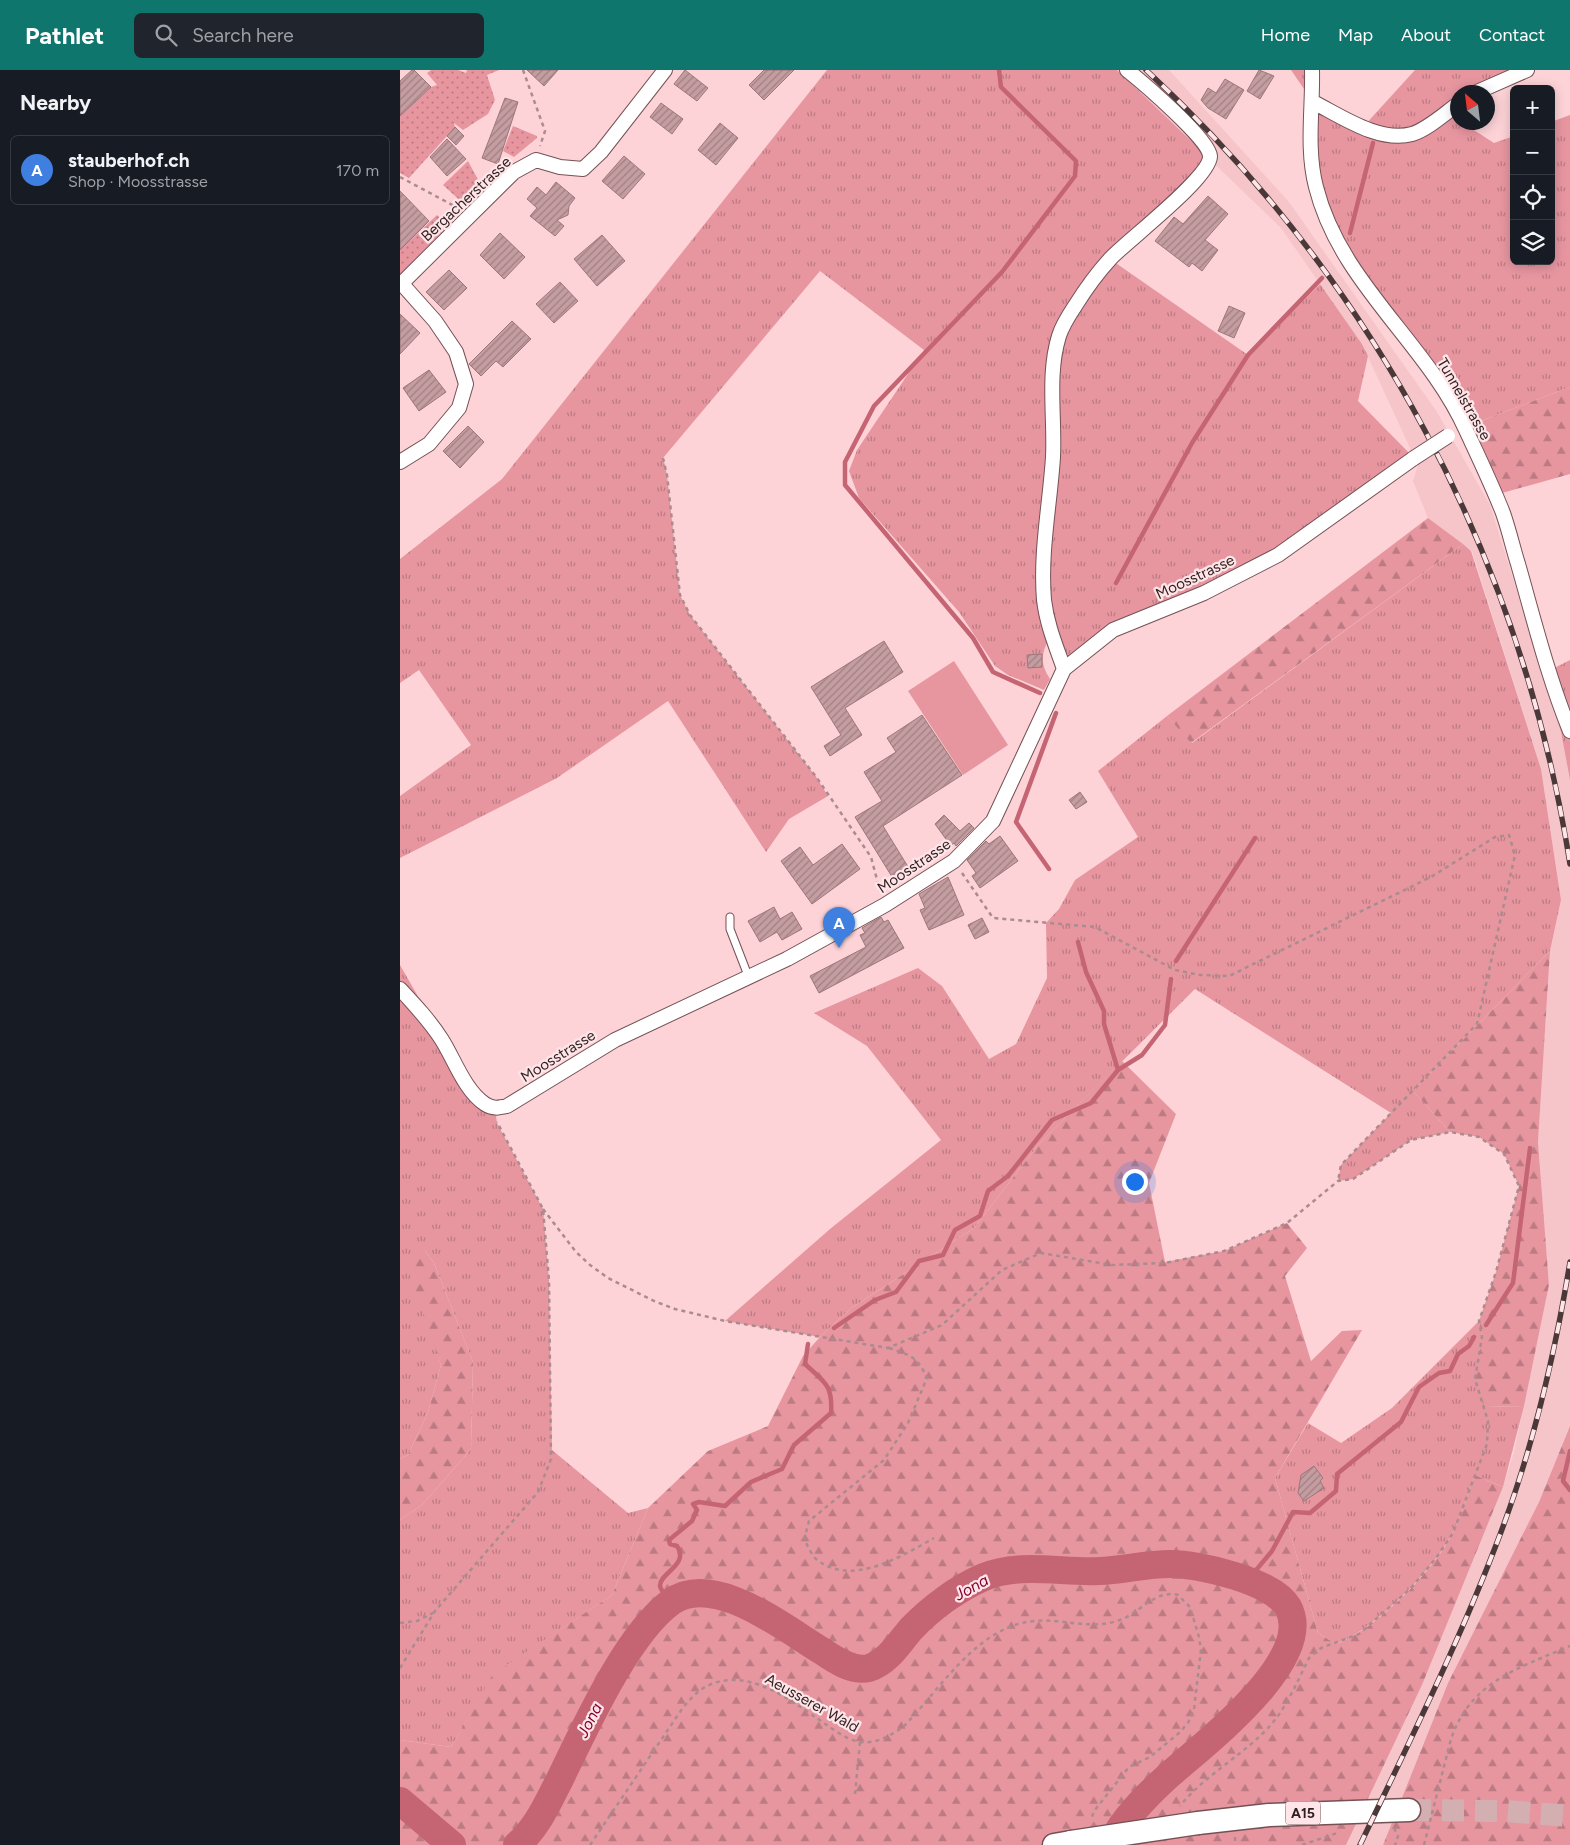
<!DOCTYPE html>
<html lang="en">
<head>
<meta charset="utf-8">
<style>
  body { margin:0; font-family:Figtree,sans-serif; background:#20242c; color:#f1f3f6 }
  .controls { position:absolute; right:15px; top:15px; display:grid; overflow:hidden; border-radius:8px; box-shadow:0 2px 12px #0003 }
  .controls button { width:45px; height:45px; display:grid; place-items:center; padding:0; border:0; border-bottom:1px solid #363941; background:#171b24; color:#f1f3f6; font:25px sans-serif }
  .compass { position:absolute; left:1050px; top:15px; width:45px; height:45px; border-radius:50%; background:#171b24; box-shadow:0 2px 12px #0003; rotate:332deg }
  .you { position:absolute; left:734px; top:1111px; width:18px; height:18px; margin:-12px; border:4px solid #fff; border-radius:50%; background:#1a73e8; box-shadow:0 0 0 8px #1a73e833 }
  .badge { display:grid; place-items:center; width:32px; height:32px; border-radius:50%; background:#0f766e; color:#fff; font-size:16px; font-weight:700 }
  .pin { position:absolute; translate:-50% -41px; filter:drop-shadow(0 1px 2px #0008) }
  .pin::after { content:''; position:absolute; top:26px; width:18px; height:15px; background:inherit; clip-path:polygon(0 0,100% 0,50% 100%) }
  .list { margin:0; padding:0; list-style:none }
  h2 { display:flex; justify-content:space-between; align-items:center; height:65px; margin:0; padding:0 20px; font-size:21px }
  h2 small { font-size:16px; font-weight:400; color:#9ea1a6 }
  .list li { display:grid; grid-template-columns:32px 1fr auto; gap:15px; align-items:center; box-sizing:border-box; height:70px; margin:0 10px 10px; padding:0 10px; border:1px solid #363941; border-radius:8px }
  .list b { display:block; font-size:19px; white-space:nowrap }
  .list p { margin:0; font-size:16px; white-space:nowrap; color:#9ea1a6 }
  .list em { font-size:16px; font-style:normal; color:#9ea1a6 }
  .icon { flex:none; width:28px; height:28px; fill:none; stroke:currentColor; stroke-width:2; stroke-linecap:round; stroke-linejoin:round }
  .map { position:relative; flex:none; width:1170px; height:1775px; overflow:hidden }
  header { display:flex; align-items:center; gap:30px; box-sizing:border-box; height:70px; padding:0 25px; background:#0f766e; color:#fff }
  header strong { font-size:24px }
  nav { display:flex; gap:28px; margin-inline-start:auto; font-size:18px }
  .search { width:350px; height:45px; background:#20242c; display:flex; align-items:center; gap:12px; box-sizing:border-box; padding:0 18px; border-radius:8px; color:#9ea1a6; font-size:19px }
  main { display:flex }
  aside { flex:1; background:#171b24 }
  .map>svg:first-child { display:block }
  .built { fill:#f6c5ca }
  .grass { fill:url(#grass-tufts) }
  .forest { fill:url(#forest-firs) }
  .park { fill:url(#park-dots) }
  .pitch { fill:#e796a0 }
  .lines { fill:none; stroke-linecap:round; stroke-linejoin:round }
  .stream { stroke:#c56574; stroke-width:4.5 }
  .river { stroke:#c56574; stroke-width:28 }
  .building { fill:url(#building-hatch); stroke:#9c777a }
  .trunk-tunnel { stroke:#d3afb2; stroke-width:22; stroke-dasharray:22 11; stroke-linecap:butt }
  .service-casing { stroke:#745155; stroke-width:9 }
  .minor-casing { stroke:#745155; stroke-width:16 }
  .trunk-casing { stroke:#745155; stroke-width:25 }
  .path { stroke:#ab8c8e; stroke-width:2.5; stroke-dasharray:4 4; stroke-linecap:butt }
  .service { stroke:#fff; stroke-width:7 }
  .minor { stroke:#fff; stroke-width:14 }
  .trunk { stroke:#fff; stroke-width:22 }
  .rail-casing { stroke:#4b3839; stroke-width:5.5 }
  .rail { stroke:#ffe5e8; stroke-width:4; stroke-dasharray:11; stroke-linecap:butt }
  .minor-bridge-casing { stroke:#745155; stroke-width:16; stroke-linecap:butt }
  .trunk-bridge-casing { stroke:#745155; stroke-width:25; stroke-linecap:butt }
  .minor-bridge { stroke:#fff; stroke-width:14 }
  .trunk-bridge { stroke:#fff; stroke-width:22 }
  .labels { text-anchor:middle; stroke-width:4.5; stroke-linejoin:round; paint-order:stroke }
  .shield { fill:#ffe5e8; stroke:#6c5a5b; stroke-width:1 }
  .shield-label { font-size:14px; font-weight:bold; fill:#2d1e1f }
  .street-label { font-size:15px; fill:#2d1e1f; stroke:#ffe5e8 }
  .water-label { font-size:16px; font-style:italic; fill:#80012d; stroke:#ffe5e8 }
</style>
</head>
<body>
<header>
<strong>Pathlet</strong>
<div class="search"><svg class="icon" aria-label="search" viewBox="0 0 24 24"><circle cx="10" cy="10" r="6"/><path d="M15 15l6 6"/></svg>Search here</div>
<nav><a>Home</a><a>Map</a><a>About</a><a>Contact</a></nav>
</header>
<main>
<aside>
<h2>Nearby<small></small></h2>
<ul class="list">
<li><span class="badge" style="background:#3f7fe0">A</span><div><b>stauberhof.ch</b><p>Shop · Moosstrasse</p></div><em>170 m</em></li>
</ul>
</aside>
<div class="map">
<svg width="1170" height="1775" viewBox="0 0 1170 1775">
  <defs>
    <pattern id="grass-tufts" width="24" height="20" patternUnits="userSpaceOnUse" patternTransform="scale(1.25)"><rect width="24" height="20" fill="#e796a0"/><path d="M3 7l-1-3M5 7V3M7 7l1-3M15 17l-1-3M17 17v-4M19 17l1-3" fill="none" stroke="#bc7a82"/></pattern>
    <pattern id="forest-firs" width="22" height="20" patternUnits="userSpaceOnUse" patternTransform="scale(1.25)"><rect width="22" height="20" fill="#e796a0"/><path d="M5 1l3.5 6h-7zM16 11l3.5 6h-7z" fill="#bc7a82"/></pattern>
    <pattern id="park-dots" width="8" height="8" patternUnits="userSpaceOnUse" patternTransform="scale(1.25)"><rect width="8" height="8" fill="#e796a0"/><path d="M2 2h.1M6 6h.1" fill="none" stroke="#bc7a82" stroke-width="1.8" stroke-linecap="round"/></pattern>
    <pattern id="building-hatch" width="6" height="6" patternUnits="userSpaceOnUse" patternTransform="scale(1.25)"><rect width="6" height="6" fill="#c49da1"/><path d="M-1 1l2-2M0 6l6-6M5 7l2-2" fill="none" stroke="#a07f83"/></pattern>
  </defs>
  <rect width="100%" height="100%" fill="#fdd3d7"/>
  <path class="built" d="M 717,0 L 769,0 L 889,132 L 1037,342 L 1090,435 L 1161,662 L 1170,710 L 1170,1356 L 1139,1432 L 1048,1613 L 983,1775 L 946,1775 L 1022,1615 L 1103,1417 L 1114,1382 L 1149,1215 L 1138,1072 L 1150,881 L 1161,830 L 1141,699 L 1072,481 L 1028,448 L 1013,411 L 1018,395 L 962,274 L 881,158 Z"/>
  <path class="grass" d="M 427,0 L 717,0 L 810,89 L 710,189 L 848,285 L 920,214 L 962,274 L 968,286 L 958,331 L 1014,388 L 878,485 L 713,560 L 664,599 L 650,566 C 642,583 639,592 650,609 L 644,620 L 608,605 L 595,596 L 559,542 L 459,428 L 449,401 L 457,380 L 524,280 L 420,201 L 263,388 L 267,405 L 280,525 L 290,545 L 417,708 L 428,726 L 389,749 L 366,782 L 268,631 L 157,708 L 0,788 L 0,726 L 71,675 L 19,600 L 0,613 L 0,489 L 102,409 Z
    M 891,0 L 912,0 L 913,32 L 963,57 L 1015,0 L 1127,0 L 1077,22 L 1058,22 L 1058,52 L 1063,53 L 1094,73 L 1114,66 L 1114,191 L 1151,191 L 1151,52 L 1170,45 L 1170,317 L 1065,357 L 937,172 L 921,133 L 913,32 Z
    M 1063,474 L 1071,481 L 1141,699 L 1161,830 L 1150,881 L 1013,1021 L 1050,1062 L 1011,1070 L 953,1109 L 938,1111 L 941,1095 L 991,1043 L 795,919 L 639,1074 L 574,1158 L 450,1239 L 420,1267 L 325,1251 L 430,1159 L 541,1070 L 467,976 L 414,943 L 518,898 L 542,916 L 589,989 L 616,974 L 647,908 L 646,853 L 659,839 L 675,810 L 738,767 L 698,701 L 767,646 L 792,673 Z
    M 1170,590 L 1170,710 L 1161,662 L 1143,604 Z
    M 0,895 L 67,1012 L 95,1038 L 97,1053 L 143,1139 L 149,1210 L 152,1380 L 228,1443 L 248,1438 L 212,1525 L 94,1604 L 51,1677 L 0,1670 L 0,1450 L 22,1435 L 71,1379 L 73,1292 L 34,1193 L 25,1181 L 26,1246 L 41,1295 L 28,1342 L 8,1385 L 0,1389 Z
    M 1079,1251 L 1082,1267 L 1085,1337 L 1124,1336 L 1103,1417 L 1075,1405 C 1068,1424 1062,1444 1053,1462 C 1035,1499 974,1560 936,1574 L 918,1563 L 875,1408 L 908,1353 L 941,1373 L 992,1338 Z"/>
  <path class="forest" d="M 1170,317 L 1170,404 L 1095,425 L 1065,357 Z
    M 1028,448 L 1063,474 L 791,673 L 767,646 Z
    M 1150,881 L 1138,1072 L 1149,1215 L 1124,1336 L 1085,1337 L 1075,1309 L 1082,1267 L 1079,1251 L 1096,1202 L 1119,1116 L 1104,1084 L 1079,1067 L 1050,1062 L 1013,1021 Z
    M 722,991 L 776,1044 L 749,1113 L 765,1192 L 824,1181 L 887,1153 L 907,1178 L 885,1206 L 911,1291 L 942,1261 L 962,1260 L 875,1408 L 918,1563 L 936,1574 C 974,1561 1036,1499 1053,1462 C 1062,1444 1068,1424 1075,1405 L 1103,1417 L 1022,1615 L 946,1775 L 0,1775 L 0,1670 L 51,1677 L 93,1604 L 212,1525 L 248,1438 L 308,1381 L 368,1356 L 403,1286 L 420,1267 L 450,1239 L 574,1158 L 639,1074 Z
    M 25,1181 L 34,1193 L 73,1292 L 71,1379 L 22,1435 L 0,1450 L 0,1389 L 8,1385 L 28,1342 L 41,1295 L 4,1188 Z
    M 1170,1356 L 1170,1775 L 983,1775 L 1048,1613 L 1139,1432 Z"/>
  <path class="park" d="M 31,0 L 58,0 L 66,3 L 67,0 L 99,0 L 87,5 L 95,30 L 88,44 L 63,60 L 54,53 L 55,57 L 9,108 L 0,103 L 0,46 L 31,17 L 37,15 L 27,3 Z
    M 113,56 L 137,66 L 137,68 L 114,87 L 103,81 Z
    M 68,91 L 82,117 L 65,135 L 43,115 Z
    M 37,145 L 49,155 L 0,204 L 0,180 Z"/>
  <path class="pitch" d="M 554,591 L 608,675 L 563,705 L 508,621 Z"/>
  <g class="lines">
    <path class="stream" d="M 599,0 L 601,17 L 676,91 L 675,106 L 602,202 L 474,336 L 445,392 L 445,415 L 573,568 L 593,602 L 640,623
      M 950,163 L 973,73
      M 716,513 L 792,373 L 848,285 L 922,208
      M 649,799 L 616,752 L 656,643
      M 776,891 L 855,768
      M 718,1000 L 742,985 L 765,955 L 771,909
      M 1086,1255 L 1113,1213 L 1130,1078
      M 434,1258 L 475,1230 L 496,1222 L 519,1191 L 543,1185 L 555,1160 L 580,1146 L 588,1121 L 608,1106 L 652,1050 L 691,1033 L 718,1000 L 704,954 L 704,941 L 686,902 L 678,872
      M 1170,1381 L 1163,1411 L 1170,1420
      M 847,1511 L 872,1481 L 893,1442 L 910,1443 L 936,1421 L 937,1404 L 1001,1352 L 1019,1317 L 1039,1303 L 1050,1301 L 1058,1284 L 1069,1276 L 1074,1267
      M 271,1533 C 267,1528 261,1521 260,1516 C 259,1503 290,1495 277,1476 L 270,1474 L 269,1470 L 292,1451 L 297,1440 L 293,1434 L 299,1432 L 325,1436 L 351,1412 L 382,1399 L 394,1375 L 431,1343 C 433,1314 424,1312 405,1294 L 408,1274"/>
    <path class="river" d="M 0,1731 L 52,1775
      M 117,1775 C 137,1758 147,1734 159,1711 C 184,1660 226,1565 271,1532 C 314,1501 385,1559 422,1581 C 435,1590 453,1602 469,1598 C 488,1592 499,1573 511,1559 C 531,1538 558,1518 584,1507 C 619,1492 663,1503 699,1501 C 723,1500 746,1494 770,1494 C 799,1494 873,1511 888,1537 C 917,1590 801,1676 768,1706 C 746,1726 723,1749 710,1775"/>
  </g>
  <path class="building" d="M 12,0 L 14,0 L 31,17 L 0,46 L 0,11 Z
    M 127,0 L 158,0 L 144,16 Z
    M 285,0 L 308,18 L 297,31 L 274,14 Z
    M 364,0 L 394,0 L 364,30 L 349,15 Z
    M 859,0 L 874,6 L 860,29 L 847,21 Z
    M 825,9 L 844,20 L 826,49 L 808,38 L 801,30 L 808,18 L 816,23 Z
    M 105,28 L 118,32 L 98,94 L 82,88 Z
    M 261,33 L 283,49 L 272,64 L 250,47 Z
    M 320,53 L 338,68 L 316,95 L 298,80 Z
    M 55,57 L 64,66 L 56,75 L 47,66 Z
    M 47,69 L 66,89 L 47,106 L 30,87 Z
    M 224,86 L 245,104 L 223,129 L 202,111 Z
    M 156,112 L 175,128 L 169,136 L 168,145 L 157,150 L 164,156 L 155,166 L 130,146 L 137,138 L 127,129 L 137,117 L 146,125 Z
    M 0,121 L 29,151 L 0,180 Z
    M 808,126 L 828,144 L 805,170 L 818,180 L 802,201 L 792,193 L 789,197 L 755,171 L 774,147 L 783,154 Z
    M 100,163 L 125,187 L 104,209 L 80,185 Z
    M 202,165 L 225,191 L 197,216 L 174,189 Z
    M 49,200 L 67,218 L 44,240 L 26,222 Z
    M 160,212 L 178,231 L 154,253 L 136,234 Z
    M 829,236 L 845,243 L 834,268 L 818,261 Z
    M 0,244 L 20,263 L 0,284 Z
    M 112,251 L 131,269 L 103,297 L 96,291 L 81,306 L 69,294 Z
    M 29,300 L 46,322 L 19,341 L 3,318 Z
    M 68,356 L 84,372 L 60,398 L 43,381 Z
    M 484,571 L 503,602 L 445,638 L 462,665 L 430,686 L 424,676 L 441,665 L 411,617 Z
    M 642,584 L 642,597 L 628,598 L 627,585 Z
    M 522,645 L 562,705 L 483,756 L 510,800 L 494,810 L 455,747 L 482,731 L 464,702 L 496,682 L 487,668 Z
    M 680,722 L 687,732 L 676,739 L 669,730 Z
    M 544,745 L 560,761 L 569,753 L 574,758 L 556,776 L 554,773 L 551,776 L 535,754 Z
    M 600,766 L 618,791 L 580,818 L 572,806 L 576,803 L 567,790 L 586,771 L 589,774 Z
    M 442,774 L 460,799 L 412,834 L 381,791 L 400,777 L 413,795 Z
    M 548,807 L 564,845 L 529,860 L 520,840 L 525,838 L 519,824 Z
    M 374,837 L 380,849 L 392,842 L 402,859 L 382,870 L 377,862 L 360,872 L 348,851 Z
    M 481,847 L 484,852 L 488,850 L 504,878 L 419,923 L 410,906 L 466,877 L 460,865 L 465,863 L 462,858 Z
    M 582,848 L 589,862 L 575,869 L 568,855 Z
    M 914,1396 L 923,1408 L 920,1411 L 924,1418 L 904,1431 L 898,1423 L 901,1405 Z"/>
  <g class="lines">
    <path class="trunk-tunnel" d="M 1009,1740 L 1105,1741 L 1170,1746"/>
    <defs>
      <path id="service" d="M 330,847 L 330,859 L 349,908"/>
      <path id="minor" d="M 912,0 C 913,38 906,79 916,117 C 940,213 1027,273 1066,360 C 1079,388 1092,415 1103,443 C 1109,460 1113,478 1118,494 C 1134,550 1148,607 1170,661
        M 1077,22 L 1127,0
        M 913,32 C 941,46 979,73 1012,64 C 1028,59 1044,44 1058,34
        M 0,215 L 114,102 L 136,90 L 160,97 L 183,99 L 201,82 L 265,0
        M 0,392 L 29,374 L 59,338 L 66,314 L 56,282 L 35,251 L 2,214
        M 664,599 C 656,576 647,555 644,530 C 640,482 650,434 653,387 C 655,348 647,304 659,266 C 662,256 669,245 675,236 C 685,220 698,202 711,188 C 728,170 811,107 810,86 C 809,69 742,12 727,0
        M 0,919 C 15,935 30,951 42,970 C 54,989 65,1021 85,1034 C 93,1039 98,1038 107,1036 L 215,970 L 387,889 L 485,835 L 554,791 L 593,751 L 664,599 L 713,560 L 804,523 L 878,485 L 1014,388"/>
      <path id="trunk" d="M 798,1753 L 869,1745 L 1009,1740
        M 654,1775 L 671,1772"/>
    </defs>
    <use href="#service" class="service-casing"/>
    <use href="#minor" class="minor-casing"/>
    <use href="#trunk" class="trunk-casing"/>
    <path class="path" d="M 123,0 L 145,61 L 140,76
      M 0,107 L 58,138
      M 263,388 L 267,405 L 280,525 L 290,545 L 417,708 L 471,787 L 480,821
      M 562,803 L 593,848 L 695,857 L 775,900 L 800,905 L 829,906 L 1031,807 L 1095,767 L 1109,765 L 1115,785 L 1077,954 L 941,1095 L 938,1111
      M 143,1139 L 176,1182 L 190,1195 L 208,1208 L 254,1231 L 275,1239 L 325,1251 L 488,1278 L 542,1255 L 602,1200 L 641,1183 L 712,1195 L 765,1193 L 824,1181 L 887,1153 L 938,1111 L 953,1109 L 1011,1070 L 1050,1062 L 1079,1067 L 1104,1084 L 1119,1116 L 1096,1202 L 1079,1251 L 1082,1267 L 1075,1309 L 1088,1351 L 1087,1374 L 1053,1463 L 1036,1488 L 1011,1518 L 959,1564 L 921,1578 L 909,1588 C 897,1612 887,1637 869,1657 C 842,1686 805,1705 780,1736
      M 489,1278 C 510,1285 518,1287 527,1308 L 508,1353 L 484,1390 L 409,1451 L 404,1470 C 408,1475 411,1485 416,1489 C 451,1518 502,1486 534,1468
      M 0,1553 L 17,1551 L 33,1543
      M 0,1598 L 35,1541 L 138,1422 L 151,1389 L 149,1210 L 143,1139 L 97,1052
      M 455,1724 L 460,1672
      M 994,1758 L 998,1766 L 995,1775
      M 835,1767 L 835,1775
      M 190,1775 L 282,1639 C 289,1630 297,1621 307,1616 C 347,1596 390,1630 421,1651 C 433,1659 446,1670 461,1672 C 477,1674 491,1665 503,1657 C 540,1620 577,1556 634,1551 C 662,1548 688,1560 717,1551 C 739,1545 754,1519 778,1525 L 790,1537 L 799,1567 L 801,1580 L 794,1639 L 788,1653 L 779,1663 L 750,1687 L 729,1697 L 694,1741 L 691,1750
      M 902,1775 L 940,1762
      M 1024,1775 L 1051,1669 C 1071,1611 1119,1598 1170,1576"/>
    <use href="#service" class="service"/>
    <use href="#minor" class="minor"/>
    <use href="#trunk" class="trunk"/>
    <defs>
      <path id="rail" d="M 746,0 C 973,210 1122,488 1170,794
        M 960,1775 C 1009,1672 1061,1569 1101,1462 C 1134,1374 1155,1284 1170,1192"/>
    </defs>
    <use href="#rail" class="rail-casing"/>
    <use href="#rail" class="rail"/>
    <defs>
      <path id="minor-bridge" d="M 1014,388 L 1048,366"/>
      <path id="trunk-bridge" d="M 671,1772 L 798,1753"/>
    </defs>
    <use href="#minor-bridge" class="minor-bridge-casing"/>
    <use href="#trunk-bridge" class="trunk-bridge-casing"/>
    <use href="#minor-bridge" class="minor-bridge"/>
    <use href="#trunk-bridge" class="trunk-bridge"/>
  </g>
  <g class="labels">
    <rect class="shield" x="885.5" y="1731.5" width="35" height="23" rx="4"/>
    <g class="shield-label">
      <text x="903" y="1748">A15</text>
    </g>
    <g class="street-label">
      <text transform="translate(66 129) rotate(-43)" y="5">Bergacherstrasse</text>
      <text transform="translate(1064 329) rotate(60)" y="5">Tunnelstrasse</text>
      <text transform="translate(795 507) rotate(-25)" y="5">Moosstrasse</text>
      <text transform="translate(514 796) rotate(-34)" y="5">Moosstrasse</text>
      <text transform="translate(158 986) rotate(-32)" y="5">Moosstrasse</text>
      <text transform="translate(412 1633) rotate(29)" y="5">Aeusserer Wald</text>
    </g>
    <g class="water-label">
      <text transform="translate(571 1517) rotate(-29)" y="6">Jona</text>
      <text transform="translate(189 1650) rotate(-63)" y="6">Jona</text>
    </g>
  </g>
</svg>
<div class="controls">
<button>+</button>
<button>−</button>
<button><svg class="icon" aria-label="locate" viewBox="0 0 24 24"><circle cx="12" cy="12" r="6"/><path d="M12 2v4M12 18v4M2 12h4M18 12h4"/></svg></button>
<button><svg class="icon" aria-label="layers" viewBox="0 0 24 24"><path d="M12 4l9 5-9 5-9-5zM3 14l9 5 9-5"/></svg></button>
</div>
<svg class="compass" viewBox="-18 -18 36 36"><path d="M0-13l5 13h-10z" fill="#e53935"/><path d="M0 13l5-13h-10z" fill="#9ea1a6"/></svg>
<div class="you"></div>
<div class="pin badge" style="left:439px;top:878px;background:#3f7fe0">A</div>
</div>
</main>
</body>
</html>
